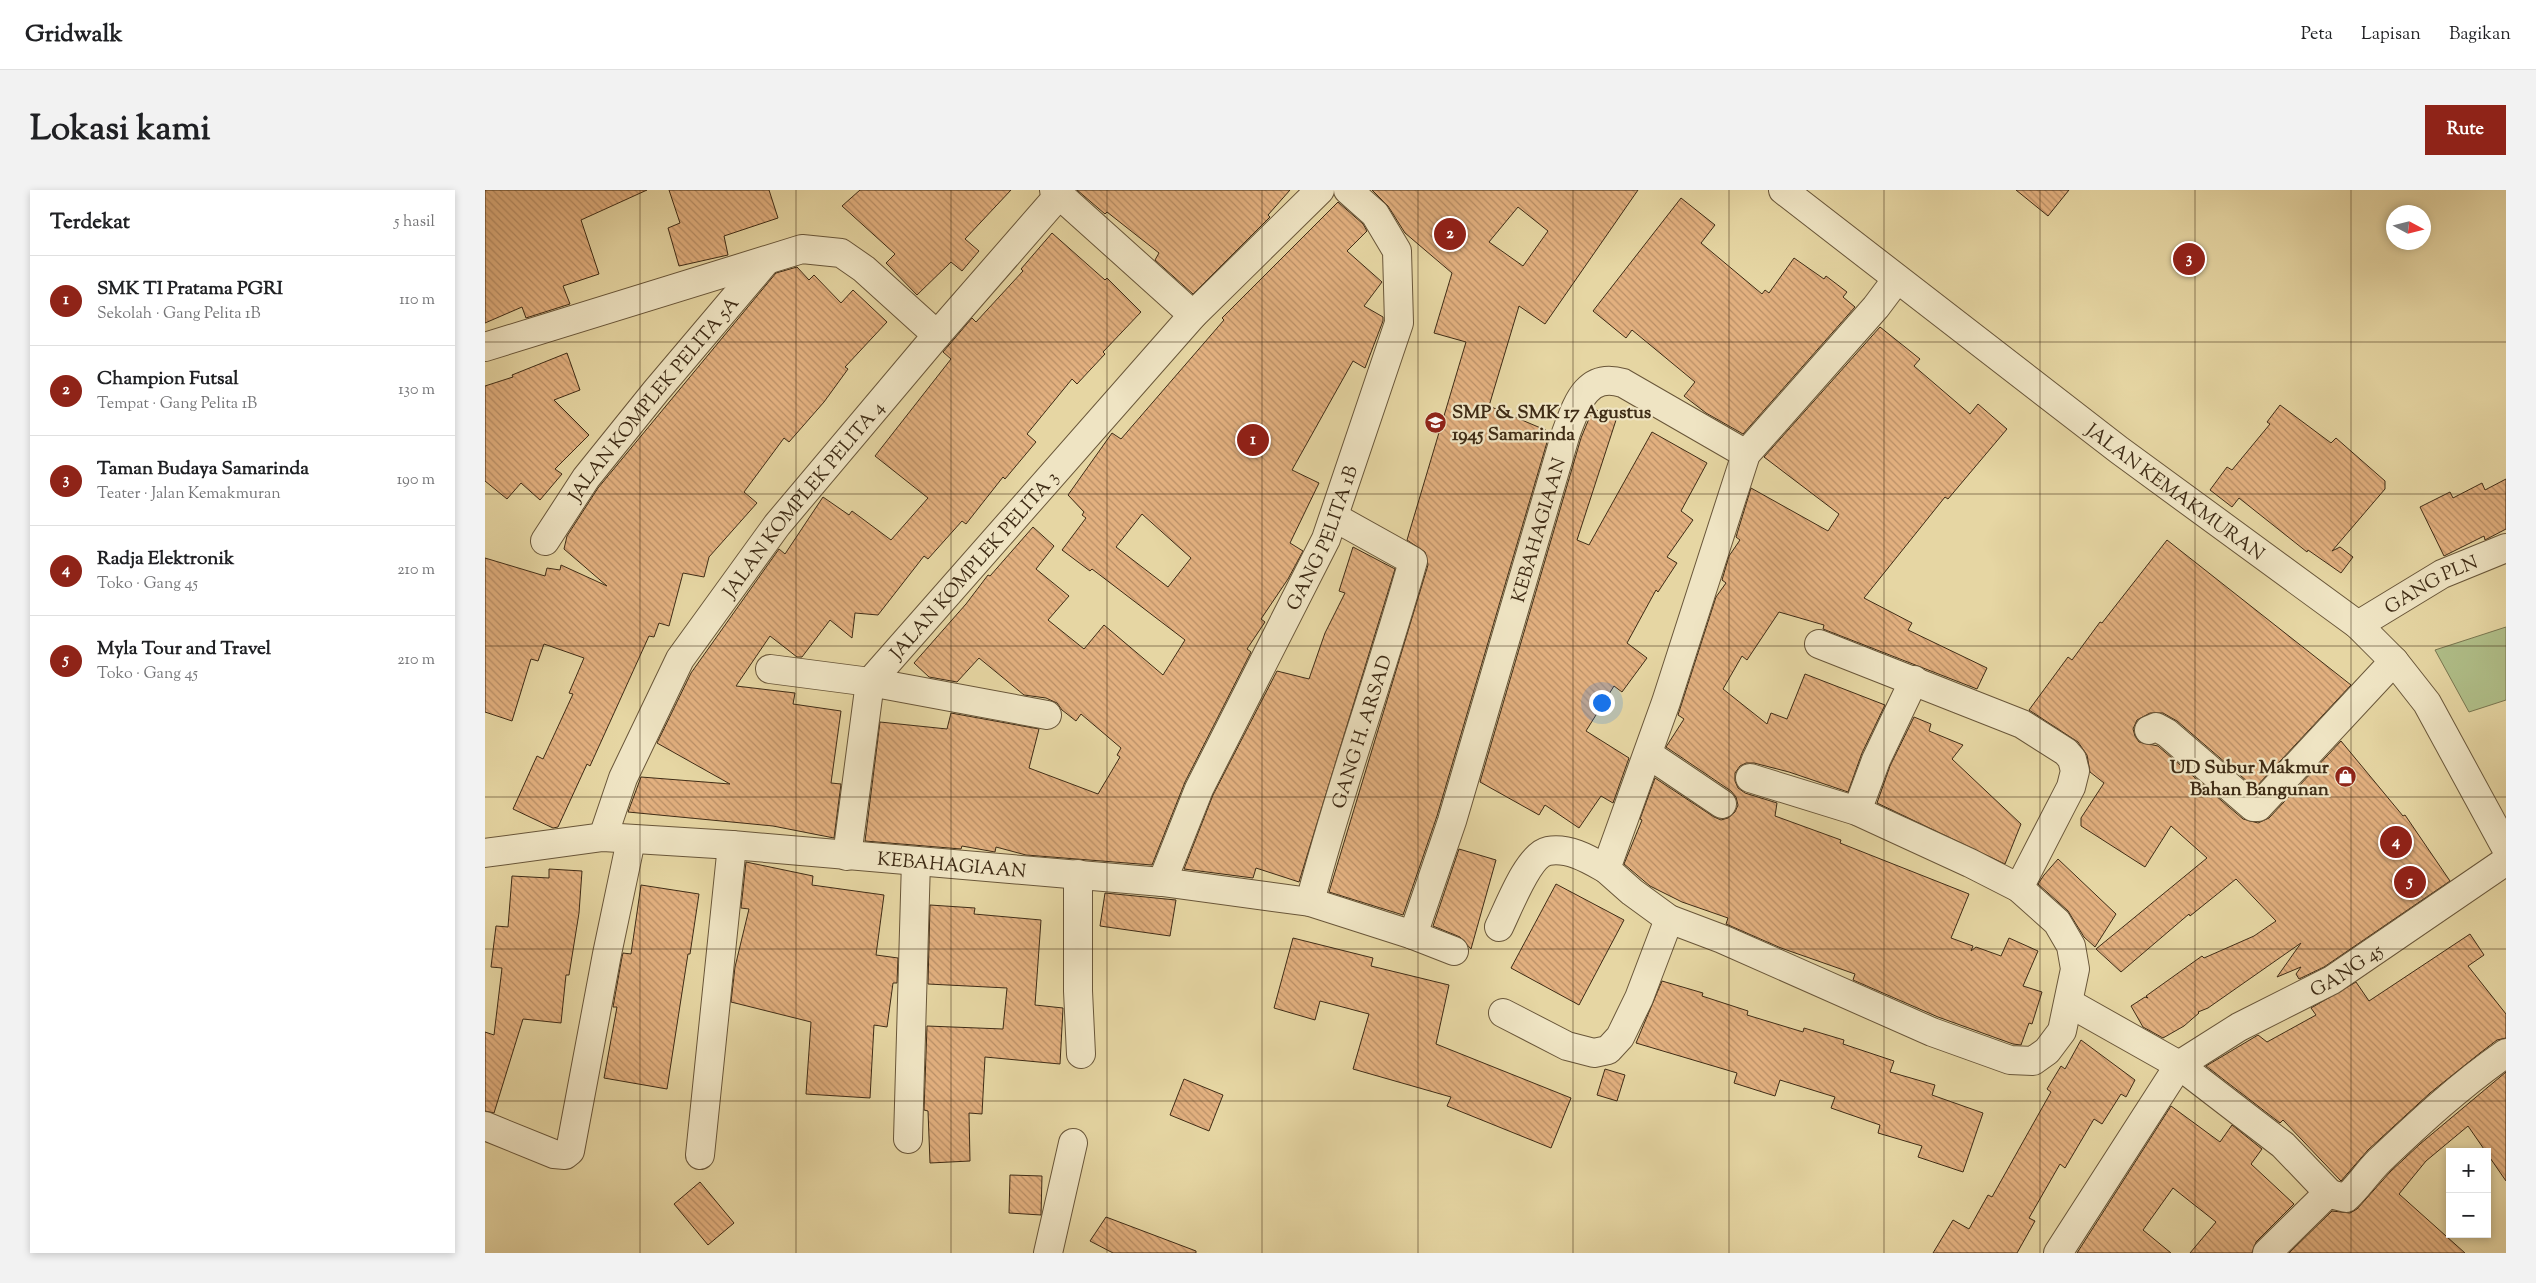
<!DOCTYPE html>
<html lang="id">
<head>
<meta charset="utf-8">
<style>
  body { margin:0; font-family:"Sorts Mill Goudy",serif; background:#f2f2f2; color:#202124 }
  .controls { position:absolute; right:15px; bottom:15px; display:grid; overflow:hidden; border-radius:0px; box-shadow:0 2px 8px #0003 }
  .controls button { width:45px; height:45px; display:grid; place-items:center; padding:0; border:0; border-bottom:1px solid #e0e0e0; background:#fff; color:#202124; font:25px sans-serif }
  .compass { position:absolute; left:1901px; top:15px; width:45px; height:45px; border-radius:50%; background:#fff; box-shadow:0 2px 8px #0003; rotate:97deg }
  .you { position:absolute; left:1116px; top:512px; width:18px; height:18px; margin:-12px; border:4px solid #fff; border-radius:50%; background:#1a73e8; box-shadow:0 0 0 8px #1a73e833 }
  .badge { display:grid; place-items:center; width:32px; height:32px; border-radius:50%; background:#8f2418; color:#fff; font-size:16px; font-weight:700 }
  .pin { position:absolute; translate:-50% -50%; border:2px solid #fff; box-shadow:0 1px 5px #0006 }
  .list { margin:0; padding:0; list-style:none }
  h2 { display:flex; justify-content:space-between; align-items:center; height:65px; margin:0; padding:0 20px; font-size:21px }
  h2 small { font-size:16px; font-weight:400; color:#757577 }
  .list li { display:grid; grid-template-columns:32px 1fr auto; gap:15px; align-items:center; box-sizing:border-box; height:90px; padding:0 20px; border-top:1px solid #e0e0e0 }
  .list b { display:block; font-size:19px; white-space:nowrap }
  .list p { margin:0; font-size:16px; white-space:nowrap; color:#757577 }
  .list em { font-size:16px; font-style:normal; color:#757577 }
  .map { position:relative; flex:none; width:2021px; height:1063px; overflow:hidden; border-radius:0px }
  header { display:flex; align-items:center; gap:30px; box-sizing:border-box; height:70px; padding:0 25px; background:#fff; border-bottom:1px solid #e0e0e0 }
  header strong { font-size:24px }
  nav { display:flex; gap:28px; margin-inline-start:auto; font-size:18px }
  .intro { display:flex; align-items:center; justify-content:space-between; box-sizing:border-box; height:120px; padding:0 30px }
  h1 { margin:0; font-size:35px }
  .button { padding:12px 22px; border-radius:0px; background:#8f2418; color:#fff; font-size:18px; font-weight:700 }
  main { display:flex; gap:30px; padding:0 30px }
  aside { flex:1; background:#fff; border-radius:0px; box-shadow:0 2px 8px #0003 }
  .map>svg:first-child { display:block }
  .green { fill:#b0bf89; stroke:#787650 }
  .building { fill:url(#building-back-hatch); stroke:#3f2c16; fill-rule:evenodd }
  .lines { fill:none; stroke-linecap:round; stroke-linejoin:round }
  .minor-casing { stroke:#695639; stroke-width:30 }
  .tertiary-casing { stroke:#695639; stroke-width:30 }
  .minor { stroke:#efe4c3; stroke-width:28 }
  .tertiary { stroke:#efe4c3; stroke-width:28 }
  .grid { fill:none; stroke:#3f2c16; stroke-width:1; stroke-opacity:0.55 }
  .labels { text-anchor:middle; stroke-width:4.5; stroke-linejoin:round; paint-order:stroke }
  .street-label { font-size:19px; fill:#3f2c16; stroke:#efe4c3 }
  .poi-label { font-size:19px; font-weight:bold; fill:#3f2c16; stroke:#efe4c3; text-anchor:start }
</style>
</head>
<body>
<header>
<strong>Gridwalk</strong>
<nav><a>Peta</a><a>Lapisan</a><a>Bagikan</a></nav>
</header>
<div class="intro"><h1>Lokasi kami</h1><a class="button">Rute</a></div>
<main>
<aside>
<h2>Terdekat<small>5 hasil</small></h2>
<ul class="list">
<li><span class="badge">1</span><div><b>SMK TI Pratama PGRI</b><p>Sekolah · Gang Pelita 1B</p></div><em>110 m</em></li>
<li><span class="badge">2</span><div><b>Champion Futsal</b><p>Tempat · Gang Pelita 1B</p></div><em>130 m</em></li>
<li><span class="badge">3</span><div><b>Taman Budaya Samarinda</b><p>Teater · Jalan Kemakmuran</p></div><em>190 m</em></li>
<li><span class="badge">4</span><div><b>Radja Elektronik</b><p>Toko · Gang 45</p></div><em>210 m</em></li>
<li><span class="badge">5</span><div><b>Myla Tour and Travel</b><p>Toko · Gang 45</p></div><em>210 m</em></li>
</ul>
</aside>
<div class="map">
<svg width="2021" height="1063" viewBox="0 0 2021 1063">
  <defs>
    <pattern id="building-back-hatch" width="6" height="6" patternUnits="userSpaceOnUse" patternTransform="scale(1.25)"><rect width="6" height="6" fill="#e2b07f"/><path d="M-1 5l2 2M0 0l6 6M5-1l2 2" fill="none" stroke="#b98f67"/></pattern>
  </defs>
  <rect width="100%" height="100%" fill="#e6d6a3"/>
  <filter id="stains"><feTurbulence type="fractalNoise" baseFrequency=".004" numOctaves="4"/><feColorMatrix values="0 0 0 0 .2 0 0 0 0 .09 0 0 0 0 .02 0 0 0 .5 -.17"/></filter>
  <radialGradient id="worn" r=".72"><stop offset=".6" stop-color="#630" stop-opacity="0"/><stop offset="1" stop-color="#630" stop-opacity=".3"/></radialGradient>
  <path class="green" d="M 2021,437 L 2021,510 L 1984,522 L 1950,460 Z"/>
  <path class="building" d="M 0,0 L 162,0 L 96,30 L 114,84 L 78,96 L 85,114 L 41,128 L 37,117 L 0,133 Z
    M 184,0 L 284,0 L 293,28 L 239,46 L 243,65 L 194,76 L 183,38 L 195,33 Z
    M 375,0 L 526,0 L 480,49 L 494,61 L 477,81 L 466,72 L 432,105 L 401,73 L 410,64 L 357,16 Z
    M 592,0 L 805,0 L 783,25 L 785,27 L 708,104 L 670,70 L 674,63 L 622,22 L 620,24 Z
    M 887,0 L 1153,0 L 1060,134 L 1034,116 L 1004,216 L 1065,242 L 952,626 L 918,725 L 844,702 L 943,375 L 940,362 L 922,350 L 981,152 L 949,143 L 967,83 L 920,43 L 903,16 ZM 1033,17 L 1063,41 L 1038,76 L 1004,52 Z
    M 1531,0 L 1584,0 L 1563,26 Z
    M 1196,8 L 1230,35 L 1216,53 L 1277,104 L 1280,100 L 1284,103 L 1309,68 L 1339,89 L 1341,86 L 1362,102 L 1358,107 L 1370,117 L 1258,244 L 1221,223 L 1199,206 L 1210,192 L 1147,140 L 1141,148 L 1108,121 Z
    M 853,12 L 878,34 L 882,41 L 862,61 L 897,92 L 879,116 L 898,127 L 898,131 L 880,178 L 868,171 L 807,280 L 834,293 L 805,353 L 818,361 L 803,389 L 776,429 L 780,432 L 762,459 L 766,462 L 700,592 L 667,675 L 541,665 L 511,657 L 510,662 L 477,656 L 476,659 L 380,651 L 395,532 L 462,539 L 466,523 L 554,539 L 544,578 L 613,604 L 635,567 L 632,565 L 636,558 L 596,524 L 591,531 L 577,520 L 572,513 L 561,508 L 539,505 L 494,468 L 472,492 L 444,487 L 429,473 L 481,414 L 503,385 L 505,386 L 548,337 L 569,356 L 551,379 L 584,406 L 563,430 L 599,459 L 619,435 L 678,485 L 700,450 L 607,379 L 605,381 L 577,360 L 601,328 L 597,325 L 599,322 L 583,305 L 627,243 L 636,249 L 739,130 L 737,128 ZM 657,324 L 706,368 L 683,397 L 631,357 Z
    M 567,43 L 620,90 L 622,88 L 656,122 L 618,162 L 620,164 L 592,194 L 587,189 L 542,244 L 551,252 L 520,289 L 518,287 L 481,334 L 477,331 L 443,369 L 439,366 L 393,425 L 370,423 L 367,448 L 345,430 L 317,467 L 312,467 L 285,446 L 251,496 L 310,503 L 308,514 L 356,521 L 346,593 L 356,594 L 349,648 L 288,636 L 143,622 L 156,587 L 245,594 L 172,553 L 206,483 L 294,359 L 300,364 L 338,307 L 364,325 L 367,321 L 406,350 L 443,308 L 390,266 L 466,169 L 458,162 L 487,128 L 491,132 L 538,81 L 536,79 Z
    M 312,77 L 324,90 L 329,85 L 356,113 L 368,100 L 402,132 L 360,177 L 363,179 L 339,212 L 304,252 L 299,248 L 259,302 L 272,313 L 224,367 L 219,387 L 198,383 L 184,436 L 174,433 L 169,447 L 164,446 L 105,576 L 102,574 L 73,637 L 68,638 L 28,619 L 52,566 L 58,569 L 88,504 L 84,503 L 99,468 L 59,454 L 53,471 L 46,469 L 27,531 L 0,522 L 0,368 L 60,386 L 62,378 L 75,380 L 76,375 L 122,396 L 79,359 L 82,346 L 113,298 L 291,83 Z
    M 1395,137 L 1435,169 L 1429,176 L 1485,224 L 1493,214 L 1522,239 L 1463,309 L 1460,307 L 1379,408 L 1427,433 L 1423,440 L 1502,478 L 1492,499 L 1338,439 L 1339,435 L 1294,422 L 1262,470 L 1257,466 L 1238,499 L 1282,534 L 1286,523 L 1302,529 L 1320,484 L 1400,515 L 1377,563 L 1363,602 L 1304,582 L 1269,573 L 1261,573 L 1255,576 L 1250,583 L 1250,591 L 1253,598 L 1260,603 L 1292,613 L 1290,626 L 1356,650 L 1355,653 L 1484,704 L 1466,748 L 1488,756 L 1486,761 L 1491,757 L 1516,766 L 1524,748 L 1553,761 L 1538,796 L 1557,802 L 1547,834 L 1544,833 L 1536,855 L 1528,854 L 1453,827 L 1368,790 L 1370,784 L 1296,758 L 1241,734 L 1243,728 L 1197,712 L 1165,696 L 1139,674 L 1157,630 L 1155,629 L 1170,588 L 1229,627 L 1236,630 L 1243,628 L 1250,622 L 1253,615 L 1251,607 L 1246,601 L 1181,557 L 1199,529 L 1193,525 L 1231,407 L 1241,393 L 1237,390 L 1244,366 L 1255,350 L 1251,347 L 1266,298 L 1343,341 L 1354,324 L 1279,267 Z
    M 82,163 L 95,200 L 69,210 L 104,245 L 70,279 L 77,284 L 55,310 L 36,293 L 22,309 L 0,291 L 0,196 L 28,187 L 27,185 Z
    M 1795,215 L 1846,253 L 1851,248 L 1900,291 L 1900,299 L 1847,361 L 1855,357 L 1868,367 L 1856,383 L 1823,360 L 1822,362 L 1754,308 L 1747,317 L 1725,300 L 1742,277 L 1747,280 L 1785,234 L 1782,232 Z
    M 1108,219 L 1132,227 L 1092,350 L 1104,355 L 1167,242 L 1222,273 L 1196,321 L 1208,330 L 1182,367 L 1192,373 L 1173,402 L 1171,400 L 1142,453 L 1162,468 L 1137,502 L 1129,496 L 1101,541 L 1144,568 L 1128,613 L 1116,606 L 1094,638 L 1060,615 L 1054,625 L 995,592 L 1096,248 Z
    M 2021,289 L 2021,339 L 2000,350 L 1999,346 L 1959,366 L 1935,317 L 1965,302 L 1968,308 L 1997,293 L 2000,300 Z
    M 1682,350 L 1866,495 L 1770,598 L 1692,531 L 1678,523 L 1665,523 L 1652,530 L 1648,539 L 1650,546 L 1654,552 L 1673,556 L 1758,629 L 1773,633 L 1784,628 L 1856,551 L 1918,626 L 1920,625 L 1965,691 L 1839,777 L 1814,789 L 1811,784 L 1816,777 L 1792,787 L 1816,753 L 1723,818 L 1713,822 L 1714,823 L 1699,836 L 1678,848 L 1658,837 L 1646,816 L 1660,807 L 1663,808 L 1661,806 L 1717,766 L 1719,768 L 1769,746 L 1791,731 L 1751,689 L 1705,726 L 1704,724 L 1636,782 L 1611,759 L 1722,668 L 1686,636 L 1660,677 L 1596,636 L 1596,628 L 1619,593 L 1605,582 L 1602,565 L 1593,552 L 1544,520 L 1583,467 L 1587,470 L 1615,432 L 1617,433 Z
    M 868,357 L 910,379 L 814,692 L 771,678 L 768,688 L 699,679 L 728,605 L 792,481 L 824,489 L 840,443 L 860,403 L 854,401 Z
    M 1429,527 L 1446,534 L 1444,541 L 1478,555 L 1467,569 L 1536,634 L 1520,674 L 1392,613 L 1405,576 Z
    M 974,659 L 1011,670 L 986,759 L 975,747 L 948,736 Z
    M 1573,669 L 1631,724 L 1610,757 L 1599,747 L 1583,721 L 1553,694 L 1559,685 Z
    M 261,672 L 328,686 L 327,695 L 399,705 L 391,765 L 413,768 L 412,793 L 408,793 L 402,837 L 389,835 L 385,908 L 321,904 L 326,832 L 246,812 L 250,777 L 264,719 L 256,718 Z
    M 64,679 L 97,681 L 94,723 L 84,785 L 81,785 L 76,833 L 38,829 L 9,923 L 0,921 L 0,842 L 9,845 L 17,778 L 6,777 L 11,736 L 23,737 L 27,686 L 64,688 Z
    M 1071,694 L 1139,730 L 1094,815 L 1026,778 Z
    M 156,695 L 214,704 L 205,764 L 203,764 L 182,899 L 119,888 L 132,817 L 128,817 L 137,767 L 138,763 L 146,764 Z
    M 620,703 L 691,710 L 685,746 L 615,736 Z
    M 445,715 L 490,718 L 489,724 L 556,730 L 550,815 L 578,818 L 575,874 L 500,867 L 497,924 L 484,923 L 485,971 L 445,973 L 443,921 L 439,920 L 442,836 L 518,839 L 522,798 L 443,794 Z
    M 1985,744 L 1999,765 L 1983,776 L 2021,824 L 2021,848 L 2012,850 L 1995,863 L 1945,903 L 1883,960 L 1856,991 L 1798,930 L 1795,933 L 1721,876 L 1773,845 L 1782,852 L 1831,825 L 1826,818 L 1871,792 L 1884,811 Z
    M 808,748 L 888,768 L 886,776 L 964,795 L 951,854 L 1086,908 L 1066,958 L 962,916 L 966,907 L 868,879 L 884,824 L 835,811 L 830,830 L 789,818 Z
    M 1177,791 L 1218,803 L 1217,806 L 1263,821 L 1262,825 L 1318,842 L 1319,838 L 1359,850 L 1358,854 L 1409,871 L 1405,882 L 1450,895 L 1447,905 L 1498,923 L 1478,982 L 1433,967 L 1437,956 L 1393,943 L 1395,935 L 1346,918 L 1350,907 L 1295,890 L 1290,906 L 1249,893 L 1252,883 L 1151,853 Z
    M 1596,850 L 1650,890 L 1641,907 L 1636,904 L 1617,934 L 1609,929 L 1580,978 L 1575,974 L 1544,1028 L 1550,1031 L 1532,1063 L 1448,1063 L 1468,1030 L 1484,1039 L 1503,1005 L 1507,1007 L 1566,902 L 1562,899 L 1576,876 L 1580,879 Z
    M 1120,879 L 1140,885 L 1132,911 L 1112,905 Z
    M 2021,882 L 2021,991 L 1983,936 L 1941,971 L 1914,1004 L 1980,1063 L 1804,1063 L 1847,1021 L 1865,1023 L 1872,1019 L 1905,982 L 1935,954 Z
    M 699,889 L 738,905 L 724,941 L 685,925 Z
    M 1686,916 L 1735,952 L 1747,935 L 1777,959 L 1766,974 L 1809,1014 L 1771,1052 L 1767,1063 L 1705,1063 L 1731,1032 L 1688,998 L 1658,1040 L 1686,1063 L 1592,1063 Z
    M 525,985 L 557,986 L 556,1025 L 524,1023 Z
    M 215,992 L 249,1033 L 223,1055 L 189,1014 Z
    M 621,1027 L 711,1061 L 711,1063 L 628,1063 L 605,1051 Z"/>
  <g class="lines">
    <defs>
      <g id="minor">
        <path d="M 569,0 L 708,125"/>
        <path d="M 0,157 L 317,59 L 356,63 L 379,79 L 452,145"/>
        <path id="s1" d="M 60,351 L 101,288 L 171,201 L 281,71"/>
        <path id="s2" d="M 1873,435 L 1957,384 L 2021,358"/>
        <path d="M 1334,454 L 1537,534 L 1581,562 L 1587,569 L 1590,581 L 1586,597 L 1534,698"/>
        <path d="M 285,479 L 385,492 L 562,525"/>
        <path d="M 1664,540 L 1671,537 L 1682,543 L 1768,617 L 1773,617 L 1909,471"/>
        <path d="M 1163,564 L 1237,614"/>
        <path d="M 1265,588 L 1372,621 L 1485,673 L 1534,698 L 1572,732 L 1586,756 L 1590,779 L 1577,841 L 1562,861 L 1548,871 L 1525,870 L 1447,842 L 1237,749 L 1184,729 L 1147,702 L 1121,679 L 1181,512 L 1261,264 L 1391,117 L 1412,89"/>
        <path d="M 1372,621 L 1391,570 L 1429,490"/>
        <path id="s3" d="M 118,647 L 138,588 L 195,469 L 292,335 L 452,145 L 574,5"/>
        <path id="s4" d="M 0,663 L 118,647 L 247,655 L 677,692 L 825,712 L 928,745 L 969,761"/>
        <path id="s5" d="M 362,666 L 385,492 L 708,125 L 835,0"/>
        <path d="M 593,684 L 593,801 L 596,864"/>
        <path id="s6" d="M 677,692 L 714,599 L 841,349 L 914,133 L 912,61 L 890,24 L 863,0"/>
        <path id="s7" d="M 825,712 C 855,597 896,485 928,371 L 849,327"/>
        <path d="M 1014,737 C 1023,719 1043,665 1063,661 C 1084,657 1105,670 1121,679"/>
        <path id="s8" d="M 928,745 L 967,631 L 1081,243 C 1092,214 1101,182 1138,193 L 1261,264"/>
        <path d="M 1584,813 L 1694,875 L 1798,955 L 1845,1004"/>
        <path d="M 1018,823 L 1082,856 L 1109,863 L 1123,860 L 1135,847 L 1154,808 L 1184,729"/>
        <path d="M 0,936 L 69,964 L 80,965 L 85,961 L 122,764 L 146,650"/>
        <path d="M 423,949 L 431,671"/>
        <path d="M 215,965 L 247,655"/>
        <path d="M 563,1063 L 588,953"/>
        <path id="s9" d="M 1573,1063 L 1694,875 L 1754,837 L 1847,790 L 2021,671"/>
        <path d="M 1782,1063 L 1839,1007 L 1845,1004 L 1861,1008 C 1873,997 1882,983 1894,971 C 1934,933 1975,895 2021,863"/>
      </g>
      <g id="tertiary">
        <path id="s10" d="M 1298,0 L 1634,260 L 1873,435 L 1909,471 L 1942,513 L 2021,658"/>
      </g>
    </defs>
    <use href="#minor" class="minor-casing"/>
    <use href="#tertiary" class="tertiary-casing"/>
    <use href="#minor" class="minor"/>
    <use href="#tertiary" class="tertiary"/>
  </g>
  <path class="grid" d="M 155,0 L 155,1063M 311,0 L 311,1063M 466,0 L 466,1063M 622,0 L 622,1063M 777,0 L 777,1063M 933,0 L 933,1063M 1088,0 L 1088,1063M 1244,0 L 1244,1063M 1399,0 L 1399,1063M 1555,0 L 1555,1063M 1710,0 L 1710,1063M 1866,0 L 1866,1063M 0,152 L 2021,152M 0,304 L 2021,304M 0,456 L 2021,456M 0,607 L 2021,607M 0,759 L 2021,759M 0,911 L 2021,911"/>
  <defs>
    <symbol id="school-disc" viewBox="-11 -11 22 22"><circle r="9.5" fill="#8f2418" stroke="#efe4c3"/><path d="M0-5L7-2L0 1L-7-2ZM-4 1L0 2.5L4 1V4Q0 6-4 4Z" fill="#fff"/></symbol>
    <symbol id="shop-disc" viewBox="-11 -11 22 22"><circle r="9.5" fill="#8f2418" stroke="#efe4c3"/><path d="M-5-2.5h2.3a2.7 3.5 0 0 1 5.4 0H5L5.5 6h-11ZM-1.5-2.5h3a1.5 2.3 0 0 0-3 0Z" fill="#fff"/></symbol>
  </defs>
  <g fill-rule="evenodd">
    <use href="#school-disc" x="938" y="220" width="25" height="25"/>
    <use href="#shop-disc" x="1848" y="574" width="25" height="25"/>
  </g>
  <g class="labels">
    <g class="street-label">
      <text dy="7" stroke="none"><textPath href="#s1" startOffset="179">JALAN KOMPLEK PELITA 5A</textPath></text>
      <text dy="7" stroke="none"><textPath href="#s10" startOffset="495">JALAN KEMAKMURAN</textPath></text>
      <text dy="7" stroke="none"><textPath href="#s3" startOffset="396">JALAN KOMPLEK PELITA 4</textPath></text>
      <text dy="7" stroke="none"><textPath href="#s8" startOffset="424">KEBAHAGIAAN</textPath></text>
      <text dy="7" stroke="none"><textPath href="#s6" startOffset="380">GANG PELITA 1B</textPath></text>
      <text dy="7" stroke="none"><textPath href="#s5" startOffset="332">JALAN KOMPLEK PELITA 3</textPath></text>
      <text dy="7" stroke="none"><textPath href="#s2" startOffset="84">GANG PLN</textPath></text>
      <text dy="7" stroke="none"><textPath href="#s7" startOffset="178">GANG H. ARSAD</textPath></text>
      <text dy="7" stroke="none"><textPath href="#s4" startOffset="469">KEBAHAGIAAN</textPath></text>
      <text dy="7" stroke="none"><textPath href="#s9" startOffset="416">GANG 45</textPath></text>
    </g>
    <g class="poi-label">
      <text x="967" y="228">SMP &amp; SMK 17 Agustus<tspan x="967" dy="22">1945 Samarinda</tspan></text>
      <text x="1844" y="583" text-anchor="end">UD Subur Makmur<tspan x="1844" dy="22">Bahan Bangunan</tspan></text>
    </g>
  </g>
  <rect width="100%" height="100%" filter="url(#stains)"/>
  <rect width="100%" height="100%" fill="url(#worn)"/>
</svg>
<div class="controls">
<button>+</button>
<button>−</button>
</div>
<svg class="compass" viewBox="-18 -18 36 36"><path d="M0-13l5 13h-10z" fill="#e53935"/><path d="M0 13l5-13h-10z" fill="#757577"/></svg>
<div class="you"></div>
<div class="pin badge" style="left:768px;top:250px">1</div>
<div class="pin badge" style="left:965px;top:44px">2</div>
<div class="pin badge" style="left:1704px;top:69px">3</div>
<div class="pin badge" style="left:1911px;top:652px">4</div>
<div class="pin badge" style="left:1925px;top:692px">5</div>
</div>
</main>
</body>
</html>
